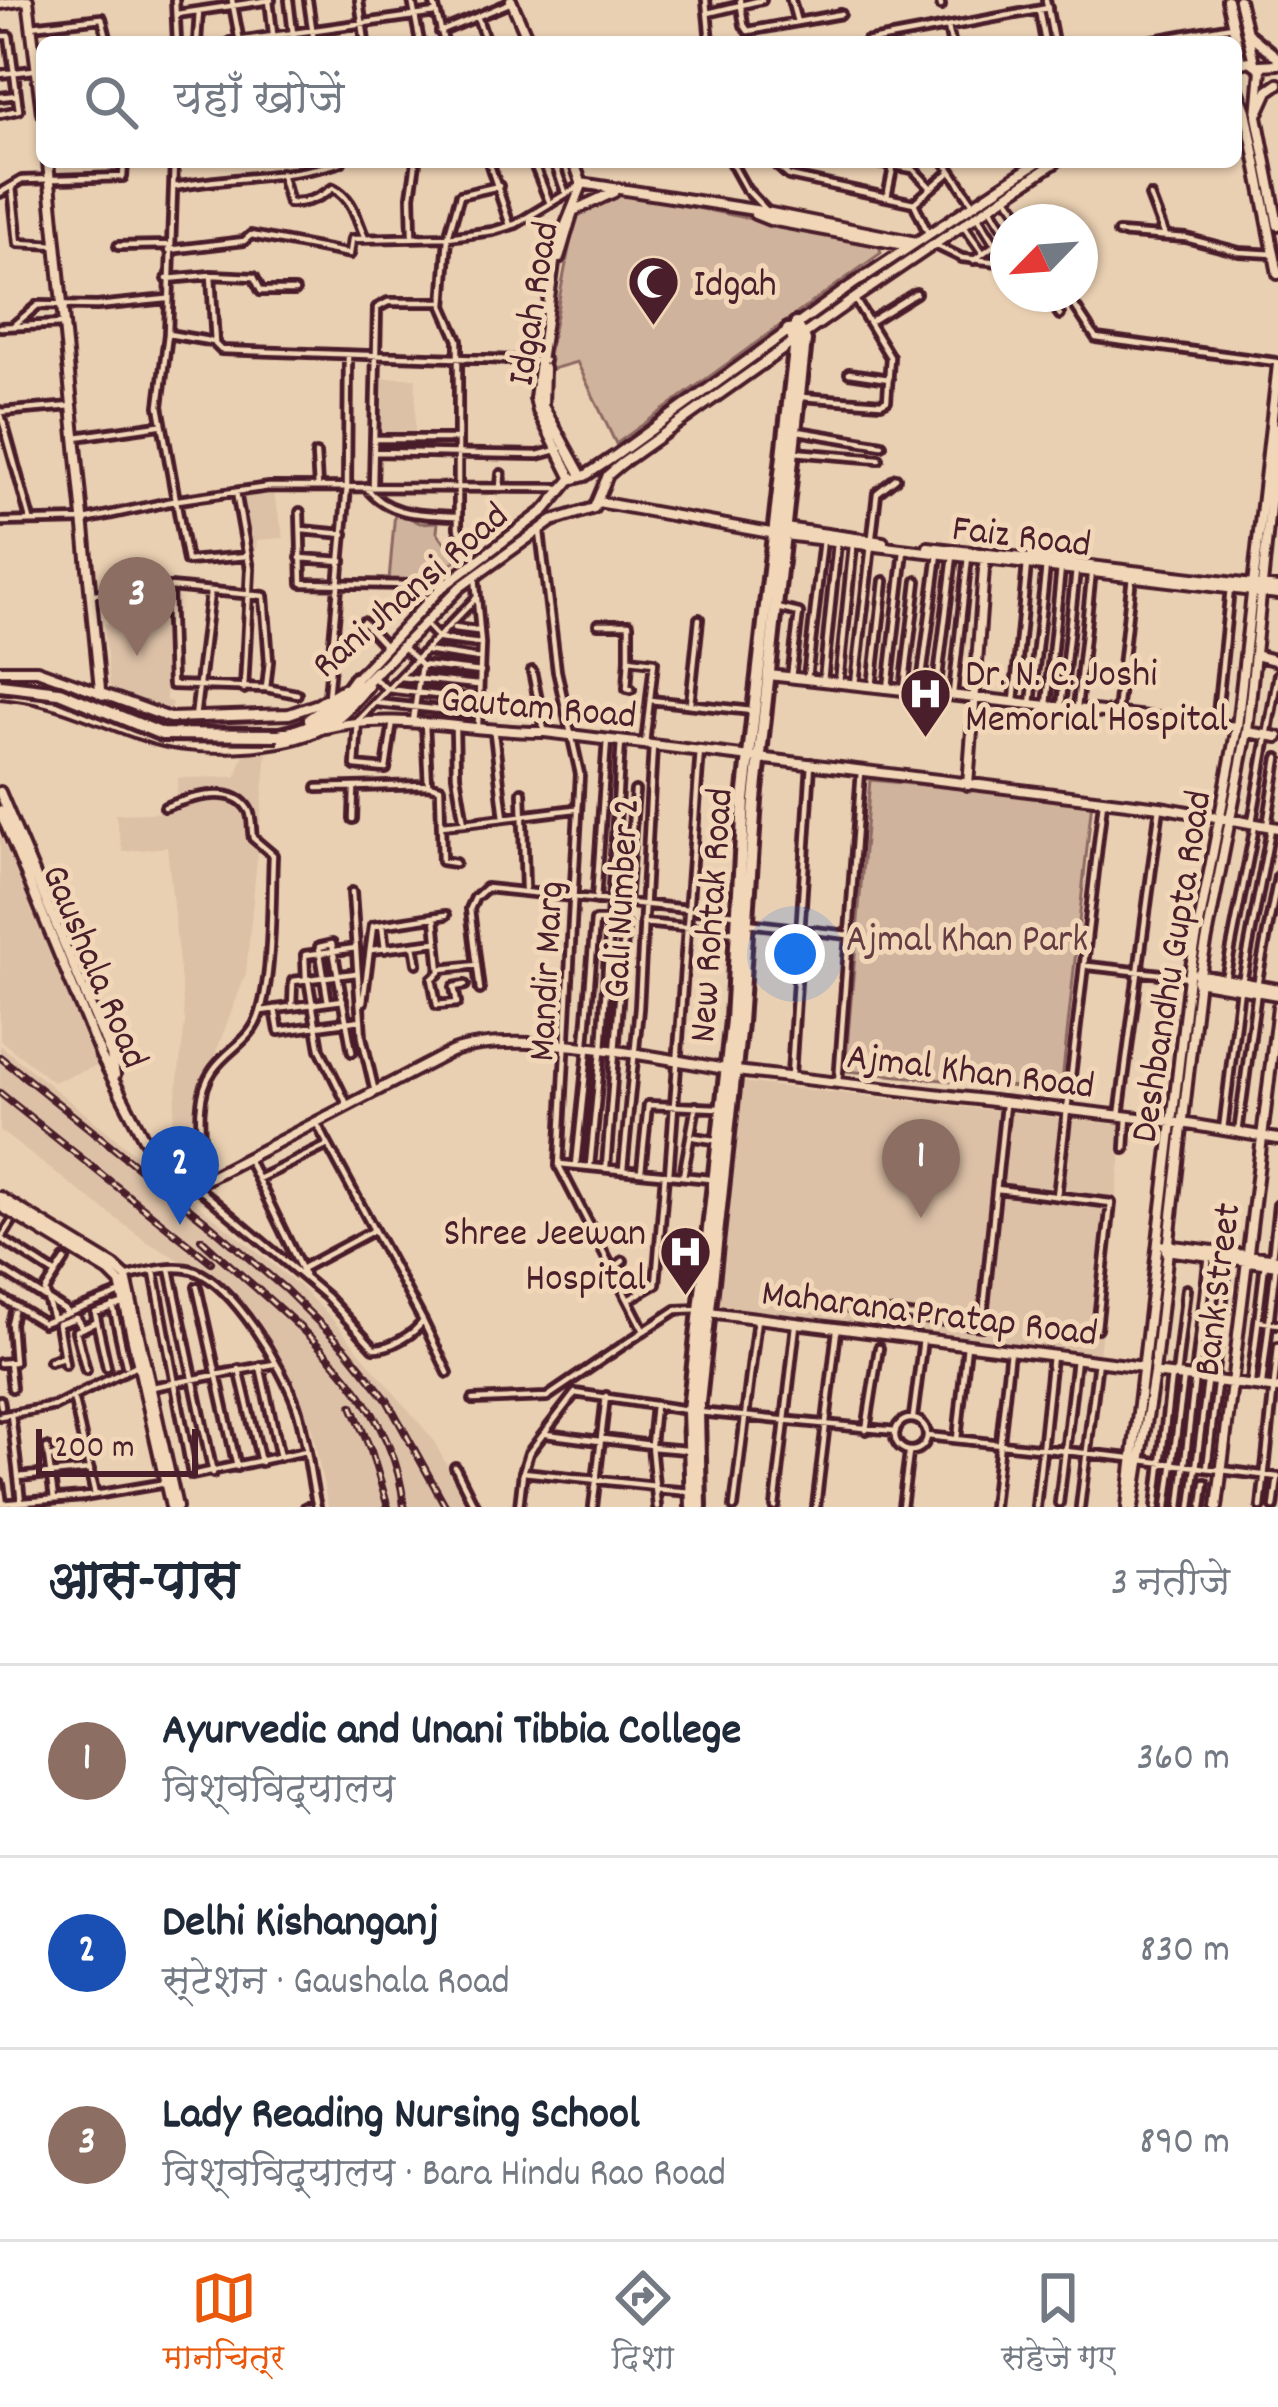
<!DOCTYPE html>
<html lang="hi">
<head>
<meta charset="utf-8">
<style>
  body { margin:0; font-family:Dekko,"Playpen Sans Deva",sans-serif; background:#f2f2f3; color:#1f2937 }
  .compass { position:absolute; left:990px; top:204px; width:108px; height:108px; border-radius:50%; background:#fff; box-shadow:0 3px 9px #0004; rotate:245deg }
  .scale { position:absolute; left:36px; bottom:30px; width:162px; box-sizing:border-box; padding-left:12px; border:6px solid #4a1f2b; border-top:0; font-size:33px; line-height:42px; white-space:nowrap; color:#4a1f2b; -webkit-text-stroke:9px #f1d7b8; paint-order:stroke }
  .you { position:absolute; left:795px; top:954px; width:42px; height:42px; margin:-30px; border:9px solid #fff; border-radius:50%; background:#1a73e8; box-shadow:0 0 0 18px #1a73e833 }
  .badge { display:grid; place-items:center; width:78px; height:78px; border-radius:50%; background:#ea580c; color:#fff; font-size:39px; font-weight:700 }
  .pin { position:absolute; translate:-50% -99px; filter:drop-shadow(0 3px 6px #0008) }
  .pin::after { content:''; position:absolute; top:63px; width:42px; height:36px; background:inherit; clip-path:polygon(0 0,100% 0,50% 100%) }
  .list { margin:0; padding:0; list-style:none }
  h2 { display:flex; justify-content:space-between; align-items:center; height:156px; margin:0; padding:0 48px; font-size:51px }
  h2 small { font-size:39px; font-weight:400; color:#747a83 }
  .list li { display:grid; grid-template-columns:78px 1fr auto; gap:36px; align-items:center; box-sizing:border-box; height:192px; padding:0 48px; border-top:3px solid #e0e1e3 }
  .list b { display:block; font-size:45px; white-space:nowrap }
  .list p { margin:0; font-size:39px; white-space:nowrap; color:#747a83 }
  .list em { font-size:39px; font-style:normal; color:#747a83 }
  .icon { flex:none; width:66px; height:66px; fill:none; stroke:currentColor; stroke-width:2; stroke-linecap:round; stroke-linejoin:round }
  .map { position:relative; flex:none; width:1278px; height:1507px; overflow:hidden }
  .search { position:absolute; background:#fff; box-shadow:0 3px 9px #0004; left:36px; right:36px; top:36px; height:132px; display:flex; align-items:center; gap:30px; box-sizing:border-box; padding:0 42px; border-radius:18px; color:#747a83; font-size:45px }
  .sheet { height:732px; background:#fff }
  nav { display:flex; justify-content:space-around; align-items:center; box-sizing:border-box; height:168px; border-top:3px solid #e0e1e3; background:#fff; font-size:33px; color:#747a83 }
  nav a { display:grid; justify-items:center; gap:6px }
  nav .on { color:#ea580c }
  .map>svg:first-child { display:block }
  .built { fill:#ddc1a7 }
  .green { fill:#d0b39c; stroke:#8d6964; stroke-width:3 }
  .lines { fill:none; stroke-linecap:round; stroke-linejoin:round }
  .street-casing { stroke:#4a1f2b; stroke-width:14 }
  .secondary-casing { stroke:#4a1f2b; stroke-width:16 }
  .primary-casing { stroke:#4a1f2b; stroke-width:20 }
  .street { stroke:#f1d7b8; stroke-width:4.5 }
  .secondary { stroke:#f1d7b8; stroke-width:8 }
  .primary { stroke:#f1d7b8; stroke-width:10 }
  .rail-casing { stroke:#4a1f2b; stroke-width:8 }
  .rail { stroke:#f1d7b8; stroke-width:3; stroke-dasharray:9; stroke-linecap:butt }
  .primary-bridge-casing { stroke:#4a1f2b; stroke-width:20; stroke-linecap:butt }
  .primary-bridge { stroke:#f1d7b8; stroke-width:10 }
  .labels { text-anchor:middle; stroke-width:10; stroke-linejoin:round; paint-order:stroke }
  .poi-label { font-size:39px; fill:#4a1f2b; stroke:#f1d7b8; text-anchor:start }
  .street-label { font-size:39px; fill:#4a1f2b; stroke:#f1d7b8 }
  .park-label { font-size:39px; fill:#653d42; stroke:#f1d7b8 }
</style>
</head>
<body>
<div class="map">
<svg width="1278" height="1507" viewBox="0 0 1278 1507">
  <rect width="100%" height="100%" fill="#ead0b2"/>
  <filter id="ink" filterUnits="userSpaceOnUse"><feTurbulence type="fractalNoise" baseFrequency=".00833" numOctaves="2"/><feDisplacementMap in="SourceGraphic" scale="24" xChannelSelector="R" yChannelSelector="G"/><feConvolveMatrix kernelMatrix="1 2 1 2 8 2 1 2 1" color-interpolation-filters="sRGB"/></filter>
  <g filter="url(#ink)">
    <path class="built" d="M 376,378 L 416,378 L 415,434 L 375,433 Z
      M 273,490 L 284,538 L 257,540 L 256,552 L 244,553 L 236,493 Z
      M 168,619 L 166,700 L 172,702 L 170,710 L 110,689 L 104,624 Z
      M 268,742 L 246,974 L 203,1086 L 196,1125 L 199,1178 L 183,1190 L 158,1141 L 171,1135 L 185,1022 L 167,847 L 123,852 L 115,814 L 175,812 L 178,778 L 236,777 L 247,744 Z
      M 0,835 L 99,1065 L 53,1082 L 0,1040 Z
      M 0,1045 L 297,1284 L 329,1315 L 432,1438 L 470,1507 L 328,1507 L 312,1429 L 242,1306 L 210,1277 L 147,1242 L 0,1131 Z
      M 741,1082 L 1124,1125 L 1099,1357 L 717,1311 Z"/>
    <path class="green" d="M 618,192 L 879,245 L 881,253 L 616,444 L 577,362 L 545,371 L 576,213 L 590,198 Z
      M 395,511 L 420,523 L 438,522 L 437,532 L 444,542 L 460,541 L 468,549 L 437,578 L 389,581 Z
      M 870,780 L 1092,801 L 1061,1091 L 845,1071 Z"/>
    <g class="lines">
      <defs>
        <path id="street" d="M 175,0 L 177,42
          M 232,0 L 240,42
          M 269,0 L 274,42
          M 289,0 L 294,42
          M 308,0 L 314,42
          M 359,0 L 365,42
          M 412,0 L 420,42
          M 433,0 L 444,42
          M 706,0 L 710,42
          M 740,0 L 744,25 L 748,31 L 841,14
          M 791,0 L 797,22
          M 940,0 L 941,6
          M 1046,0 L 1054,42
          M 1039,10 L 1045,42
          M 708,13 L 762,0
          M 177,14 L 271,0
          M 478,19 L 486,42
          M 31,26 L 102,18 L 108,42
          M 948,27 L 951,42
          M 440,32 L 512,2
          M 0,36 L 9,36 L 19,110 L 0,114
          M 197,42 L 199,11
          M 230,42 L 435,13
          M 866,42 L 1048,8
          M 1143,42 L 1232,26
          M 0,74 L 42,69
          M 0,97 L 17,95
          M 174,162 L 168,334 L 159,406 L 187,561 L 248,556
          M 489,162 L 510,225
          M 533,162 L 549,201
          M 554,162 L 566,194
          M 731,162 L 746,189 L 766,210
          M 773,162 L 789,176 L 914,203
          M 872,162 L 913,169 L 931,188
          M 945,162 L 972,202
          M 281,173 L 289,203 C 305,204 320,198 333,188 C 353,198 356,218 365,238
          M 12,187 L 18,243 L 57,245
          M 174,187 C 229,176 288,179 341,162
          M 0,193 L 22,180 L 123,177 L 124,162
          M 1150,196 L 1165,236
          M 887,197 L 893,168
          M 1007,197 L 1025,222
          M 914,203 L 951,171
          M 914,203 L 929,235
          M 977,215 L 995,244
          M 963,225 L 983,253
          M 1118,233 L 1186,238 L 1239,252 L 1275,254
          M 412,234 L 411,196 L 416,162
          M 933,244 L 962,258 L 1008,263
          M 118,246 L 169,245
          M 169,250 L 244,241 L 251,235 L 350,254 L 352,239 L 448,237 L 493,231 L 516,224 L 581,185
          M 974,260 L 1008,235 L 992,210
          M 211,275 L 254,277 L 261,291 L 295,291
          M 167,279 L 211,275 L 215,344 L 221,350 L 545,361
          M 1046,294 L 1060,315
          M 1067,294 L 1096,338 L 1276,362
          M 871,321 L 916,293
          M 14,325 L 38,305 L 97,306 L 167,299
          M 0,327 L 64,324
          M 168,334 L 215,342
          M 849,373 L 889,379
          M 802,397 L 881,403 L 887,400 L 890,357 L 854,298
          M 0,411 L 30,519
          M 0,412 L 72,406
          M 798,431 L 882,445
          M 76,437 L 159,425
          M 375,439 L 457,439
          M 374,452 L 538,455 L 560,449
          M 793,452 L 879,459
          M 316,454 L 318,487
          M 373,486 L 377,308 L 388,302 L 443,302
          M 366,487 C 389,517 423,514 457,516
          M 500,488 L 501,474
          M 236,492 L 250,569 L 244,689
          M 300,512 L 302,583 L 411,585 L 428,600
          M 0,522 L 85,520 L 178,500 L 269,487 L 564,488
          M 302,530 L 344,534
          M 540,532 L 557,671 L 580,774 L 559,1166 L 644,1331 L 676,1310 L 701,1309
          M 300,558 L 342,561
          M 477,561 L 458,528 L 458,340 L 443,306 L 448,237 L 460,195 L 499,186
          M 475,575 L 481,644 L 478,725
          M 169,589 L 172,685 L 266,688 L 297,694
          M 93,594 L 170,587 L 264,596 L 269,661 L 266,688
          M 777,608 L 799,613 L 791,678
          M 598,624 L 629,624 L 629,659 L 654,662 L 645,744
          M 427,626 L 439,639 L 481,644
          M 454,628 L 478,631
          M 402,646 L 421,665 L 413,721
          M 335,647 L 363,622 L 386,647
          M 426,651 L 480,659
          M 629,659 L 627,688 L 631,689
          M 421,665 L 481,672
          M 532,671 L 544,730
          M 400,677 L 478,685
          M 807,678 L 823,540
          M 375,679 L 387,689 L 479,700
          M 823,681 L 837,543
          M 839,683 L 853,545
          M 855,684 L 877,493 L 896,478
          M 872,687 L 884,581
          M 888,688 L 904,551
          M 904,690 L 917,581
          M 920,692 L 938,554
          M 936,693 L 953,556
          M 953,694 L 968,557
          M 328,697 L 347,487 L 348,355
          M 650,700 L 752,711
          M 1014,701 L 1027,564
          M 377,703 L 478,714
          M 690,704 L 699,619
          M 1031,704 L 1046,566
          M 1047,705 L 1061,568
          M 1061,707 L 1076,570
          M 1077,708 L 1092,571
          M 1117,713 L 1132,576
          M 195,718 L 210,593
          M 393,721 L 386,769 L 355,766 L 358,720 L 475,599
          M 425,723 L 428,785 L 440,788 L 442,861 L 455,863
          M 1216,724 L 1230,588
          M 455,728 L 456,775 L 464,823 L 504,818 L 494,733
          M 317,788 L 428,785
          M 522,792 L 525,888
          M 165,807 C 186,799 232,783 248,809 C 253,816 251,830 253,838 L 273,855 C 271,899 273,973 260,1013 C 252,1041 228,1048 213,1070 C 192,1099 203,1147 204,1180
          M 504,818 L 575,809
          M 353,819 L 354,788
          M 1252,822 L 1278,674
          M 441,825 L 464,823
          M 1267,826 L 1278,758
          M 352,892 L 362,1037 L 374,1088
          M 596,900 L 607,739
          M 626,903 L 635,791
          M 435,918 L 440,972 L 432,979 L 437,1005 L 457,1003 L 454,987 L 465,985
          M 643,923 L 737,932
          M 747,923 L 848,935
          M 382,925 L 385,949
          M 414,945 L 417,963
          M 371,950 L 437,942
          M 1088,966 L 1189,977
          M 441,969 L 477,965
          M 306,979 L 305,955 L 356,948
          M 308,979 L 320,1049 L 348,1106
          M 1225,979 L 1255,826
          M 1242,982 L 1271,829
          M 1257,985 L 1278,877
          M 480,990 L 470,909 L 475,898 L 486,888 L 736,914
          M 328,1002 L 319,947 L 332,944 L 352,1052
          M 363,1002 L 373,926 L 446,915
          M 292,1006 L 293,981 L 357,973
          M 275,1009 L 279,1031 L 361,1020
          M 261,1011 L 343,1000
          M 585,1044 L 595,921 L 609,921
          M 602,1051 L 621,741
          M 791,1075 L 811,763
          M 838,1083 L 861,771
          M 1119,1116 L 1160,807
          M 1223,1130 L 1240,988
          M 1238,1133 L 1257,991
          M 694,1137 L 714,1140
          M 1125,1149 L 1127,1117
          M 249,1161 L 304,1275
          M 560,1164 L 710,1179
          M 576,1165 L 588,1049
          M 590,1166 L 601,1052
          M 606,1167 L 625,925
          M 623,1169 L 639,1008 L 653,745
          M 641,1171 L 648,1105 L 718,1108
          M 669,1175 L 700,750
          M 683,1176 L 696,1106
          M 258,1179 L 328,1145
          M 197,1187 L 327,1297 L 374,1348 C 389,1349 415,1334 423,1321 L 317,1124
          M 997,1189 L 1111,1203 L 1097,1328
          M 1057,1196 L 1103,802
          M 0,1238 L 56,1274
          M 1,1239 L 11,1223
          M 1272,1258 L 1278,1205
          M 0,1269 L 66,1311
          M 170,1269 L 213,1473
          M 301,1269 L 374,1230
          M 612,1270 L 623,1261
          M 154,1272 L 192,1475 L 306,1451
          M 129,1276 C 149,1271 175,1264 195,1271 C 234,1286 282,1366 296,1405 C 307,1437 309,1474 317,1507
          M 197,1287 L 237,1467
          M 0,1297 L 43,1323 L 124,1292
          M 628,1300 L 656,1284 L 665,1174
          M 799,1301 L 982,1326 L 1005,1105
          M 113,1306 L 126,1365
          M 53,1319 L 45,1291 L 65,1260
          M 423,1321 L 448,1373
          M 1259,1321 L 1278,1324
          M 50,1361 L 63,1357
          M 9,1362 L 12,1388
          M 0,1363 L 14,1362 L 11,1323 L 14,1312
          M 65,1364 L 58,1324 L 76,1318 L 81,1326
          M 260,1366 L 280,1457
          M 107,1367 L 95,1313 L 122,1304
          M 239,1369 L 261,1462
          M 86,1370 L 76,1331 L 97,1322
          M 1176,1376 L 1186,1289
          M 1213,1380 L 1228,1258
          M 1251,1382 L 1265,1263
          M 1262,1384 L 1276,1264
          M 152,1387 L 274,1364
          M 0,1400 L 1,1406
          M 473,1400 L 547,1397 L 644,1331
          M 74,1401 L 95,1495
          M 655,1405 L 651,1445 L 657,1507
          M 698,1412 L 896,1431
          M 11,1414 L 21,1502
          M 0,1416 L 55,1406 L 139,1364
          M 913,1417 L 923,1339
          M895 1435a16 16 0 1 1 32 0a16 16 0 1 1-32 0Z
          M 866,1430 L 879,1348
          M 546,1434 L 600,1441
          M 927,1436 L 1130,1458
          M 603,1439 L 651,1445
          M 957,1439 L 967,1345
          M 651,1447 L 687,1450
          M 47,1448 L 54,1499
          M 48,1457 L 84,1451
          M 1141,1460 L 1278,1477
          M 455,1467 L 475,1507
          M 1207,1468 L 1217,1385
          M 523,1472 L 529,1453 L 575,1393 L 687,1410
          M 18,1477 L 90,1470
          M 0,1484 L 3,1504
          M 655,1489 L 691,1492
          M 1059,1503 L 1076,1359
          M 0,1504 L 83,1497 L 166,1483
          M 306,1507 L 309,1507
          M 519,1507 L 523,1472 L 655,1486
          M 593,1507 L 606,1396
          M 734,1507 L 757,1319
          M 775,1507 L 796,1325
          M 816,1507 L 837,1330
          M 902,1507 L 909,1453
          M 993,1507 L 1010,1350
          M 1036,1507 L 1052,1356
          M 1080,1507 L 1098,1361
          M 1156,1507 L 1171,1376
          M 1167,1507 L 1184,1377
          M 1180,1507 L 1209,1254
          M 1191,1507 L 1207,1382
          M 1202,1507 L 1205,1483
          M 1261,1507 L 1278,1347
          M 1274,1507 L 1278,1477"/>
        <path id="secondary" d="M 28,0 L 42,113
          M 511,0 L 529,42
          M 1227,0 L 1241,62
          M 1239,0 L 1254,62
          M 0,4 L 26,0
          M 1250,35 L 1278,58
          M 1236,64 L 1250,61 L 1261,69 L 1257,116 L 1278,225
          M 1260,65 L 1278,64
          M 1236,84 L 1246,111 L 1278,274
          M 1259,111 L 1268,91 L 1278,84
          M 48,162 L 102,710
          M 581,183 L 761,211 L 916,242
          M 575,210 L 614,192
          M 755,214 L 770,220 L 910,246
          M 559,258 L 575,204
          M 544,368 L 543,406 L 581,475
          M 572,479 L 538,411 L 535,398 L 556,249 L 582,185 L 574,162
          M 598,502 L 776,534 L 1278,594
          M 785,528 L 883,542
          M 928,547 L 1278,588
          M 1255,655 L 1278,661
          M 0,670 L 37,670 L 170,718 L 289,714 L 318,704 L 343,689
          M 376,673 L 460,587 L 552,521 L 594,508 L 608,475 L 621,464 L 858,296 L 1056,162
          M 769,675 L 1237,727
          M 355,680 L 441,588 L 545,510 L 570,480 L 585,476 L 615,456 L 852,285 L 1038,162
          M 0,693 C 61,698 93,719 149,737 C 192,752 280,750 321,729 C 339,720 356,701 368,686
          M 325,728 C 398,711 471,733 545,732 L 1160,807 L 1278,828
          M 1247,732 L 1278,737
          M 968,785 L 985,555
          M 0,792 L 111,1055 L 115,1075
          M 0,811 L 101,1056 L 143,1137 L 180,1193 L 451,1052 C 512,1027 668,1059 736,1071 L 1182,1123 L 1278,1139
          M 1197,974 L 1278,989
          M 1197,981 L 1278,995
          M 0,1197 L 114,1266 L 126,1277 L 177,1507
          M 0,1206 L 109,1272 L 120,1283 L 171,1507
          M 1165,1245 L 1278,1259
          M 1166,1250 L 1278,1265
          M 709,1312 L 1143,1367
          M 1154,1373 L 1278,1389
          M 1127,1507 L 1189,977 L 1237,727 L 1278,364
          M 1133,1507 L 1154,1373 L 1199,979 L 1247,732 L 1278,428
          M 1217,1507 L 1278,1006"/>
        <path id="primary" d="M 310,719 L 341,698 L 355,679
          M 279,735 C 324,727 346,702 376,672
          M 692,1507 L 689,1410 L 732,1020 L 744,800 L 796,341 L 788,330
          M 700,1507 L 698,1411 L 740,1023 L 755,800 L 805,340 L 796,324"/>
      </defs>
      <use href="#street" class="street-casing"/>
      <use href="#secondary" class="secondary-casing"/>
      <use href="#primary" class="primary-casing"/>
      <use href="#street" class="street"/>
      <use href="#secondary" class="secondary"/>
      <use href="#primary" class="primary"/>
      <defs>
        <path id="rail" d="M 0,1057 L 204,1220 L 285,1289 L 346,1349 L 387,1400 L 446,1507
          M 0,1093 L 211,1262
          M 201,1239 C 281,1314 394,1388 404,1507
          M 352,1406 L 371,1451 L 388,1507"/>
      </defs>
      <use href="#rail" class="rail-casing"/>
      <use href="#rail" class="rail"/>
      <defs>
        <path id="primary-bridge" d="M 0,685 L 59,692 L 162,734 L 279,735"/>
      </defs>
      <use href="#primary-bridge" class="primary-bridge-casing"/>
      <use href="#primary-bridge" class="primary-bridge"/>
    </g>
  </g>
  <defs>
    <symbol id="mosque-pin" viewBox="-11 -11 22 30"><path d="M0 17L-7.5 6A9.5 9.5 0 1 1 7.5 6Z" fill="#4a1f2b" stroke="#f1d7b8"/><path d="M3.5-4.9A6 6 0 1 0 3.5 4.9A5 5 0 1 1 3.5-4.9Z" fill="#fff"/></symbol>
    <symbol id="hospital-pin" viewBox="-11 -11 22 30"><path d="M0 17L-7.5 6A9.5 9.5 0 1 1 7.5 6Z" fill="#4a1f2b" stroke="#f1d7b8"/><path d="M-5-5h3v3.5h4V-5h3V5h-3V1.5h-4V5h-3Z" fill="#fff"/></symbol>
  </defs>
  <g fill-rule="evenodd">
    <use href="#mosque-pin" x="624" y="252" width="59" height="81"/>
    <use href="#hospital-pin" x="896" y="664" width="59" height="81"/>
    <use href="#hospital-pin" x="656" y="1222" width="59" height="81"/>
  </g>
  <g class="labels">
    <g class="poi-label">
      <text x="693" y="295">Idgah</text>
      <text x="965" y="685">Dr. N. C. Joshi<tspan x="965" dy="45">Memorial Hospital</tspan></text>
      <text x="646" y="1244" text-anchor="end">Shree Jeewan<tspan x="646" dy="45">Hospital</tspan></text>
    </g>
    <g class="street-label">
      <text transform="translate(530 303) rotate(-81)" y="14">Idgah Road</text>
      <text transform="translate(1022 533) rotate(7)" y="14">Faiz Road</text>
      <text transform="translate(408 588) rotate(-41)" y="14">Rani Jhansi Road</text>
      <text transform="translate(539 704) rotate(5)" y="14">Gautam Road</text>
      <text transform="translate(618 898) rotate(-87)" y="14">Gali Number 2</text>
      <text transform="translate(708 915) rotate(-86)" y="14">New Rohtak Road</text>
      <text transform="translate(98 965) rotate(67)" y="14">Gaushala Road</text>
      <text transform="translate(1168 966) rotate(-81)" y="14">Deshbandhu Gupta Road</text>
      <text transform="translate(543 971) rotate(-87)" y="14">Mandir Marg</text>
      <text transform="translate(971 1068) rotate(7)" y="14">Ajmal Khan Road</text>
      <text transform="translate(1214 1289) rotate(-83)" y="14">Bank Street</text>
      <text transform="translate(930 1310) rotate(7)" y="14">Maharana Pratap Road</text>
    </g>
    <g class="park-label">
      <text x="967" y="950">Ajmal Khan Park</text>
    </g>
  </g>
</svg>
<svg class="compass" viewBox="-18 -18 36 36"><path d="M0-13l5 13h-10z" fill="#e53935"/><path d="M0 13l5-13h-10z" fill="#747a83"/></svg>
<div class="scale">200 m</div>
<div class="you"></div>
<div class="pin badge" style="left:921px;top:1218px;background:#8d6e63">1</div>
<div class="pin badge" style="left:180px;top:1225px;background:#1a4fb4">2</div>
<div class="pin badge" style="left:137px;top:656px;background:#8d6e63">3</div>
<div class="search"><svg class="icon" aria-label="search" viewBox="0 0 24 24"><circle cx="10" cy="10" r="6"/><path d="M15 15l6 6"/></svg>यहाँ खोजें</div>
</div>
<section class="sheet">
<h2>आस-पास<small>3 नतीजे</small></h2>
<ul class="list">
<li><span class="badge" style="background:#8d6e63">1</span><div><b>Ayurvedic and Unani Tibbia College</b><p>विश्वविद्यालय</p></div><em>360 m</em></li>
<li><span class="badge" style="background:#1a4fb4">2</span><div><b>Delhi Kishanganj</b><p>स्टेशन · Gaushala Road</p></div><em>830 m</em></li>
<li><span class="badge" style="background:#8d6e63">3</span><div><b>Lady Reading Nursing School</b><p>विश्वविद्यालय · Bara Hindu Rao Road</p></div><em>890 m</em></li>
</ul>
</section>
<nav>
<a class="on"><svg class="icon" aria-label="map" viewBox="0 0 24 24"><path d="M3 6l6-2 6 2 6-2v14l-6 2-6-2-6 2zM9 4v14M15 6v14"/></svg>मानचित्र</a>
<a><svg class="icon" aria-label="directions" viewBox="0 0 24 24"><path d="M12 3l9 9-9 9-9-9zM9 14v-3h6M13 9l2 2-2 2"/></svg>दिशा</a>
<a><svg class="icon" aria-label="saved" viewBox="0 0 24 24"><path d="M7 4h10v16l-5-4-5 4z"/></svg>सहेजे गए</a>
</nav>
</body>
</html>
